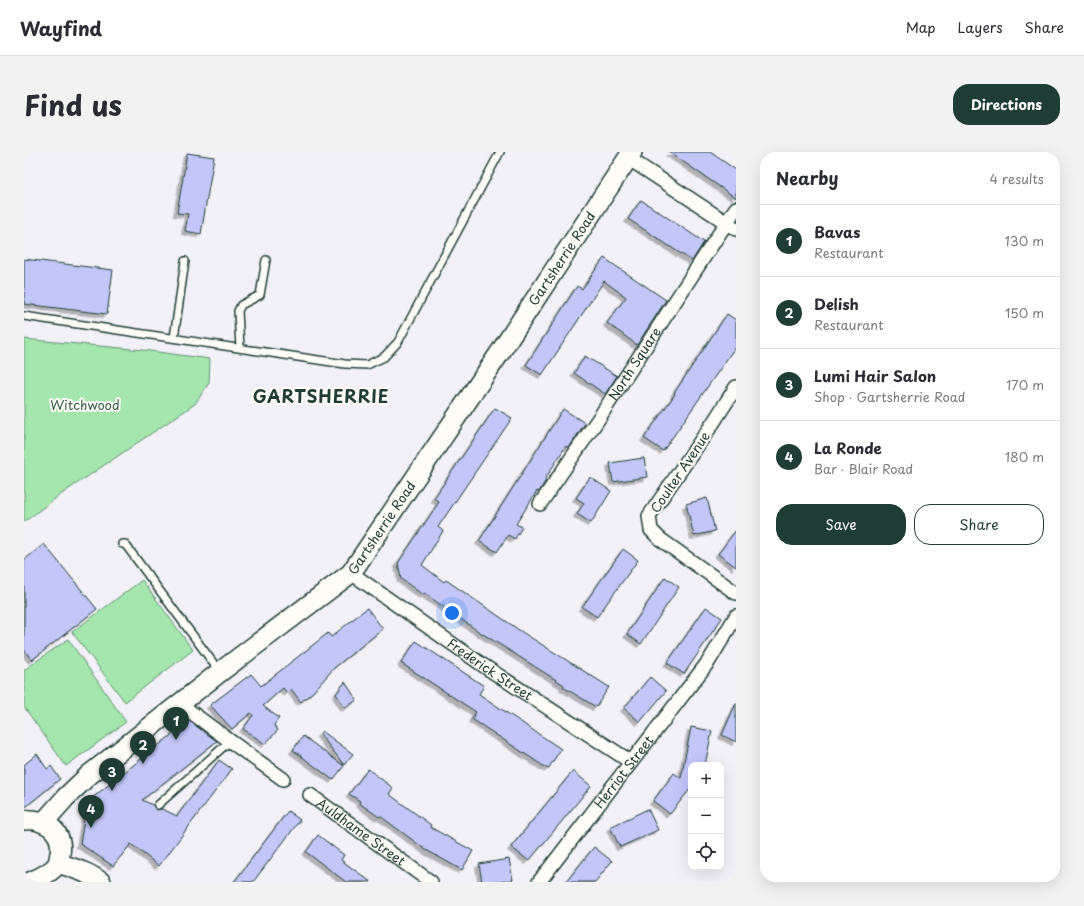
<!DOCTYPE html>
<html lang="en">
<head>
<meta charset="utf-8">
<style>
  body { margin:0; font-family:"Playpen Sans",sans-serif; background:#f2f2f3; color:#2b2b33 }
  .controls { position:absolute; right:12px; bottom:12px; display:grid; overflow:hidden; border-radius:8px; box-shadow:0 4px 16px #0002 }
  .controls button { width:36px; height:36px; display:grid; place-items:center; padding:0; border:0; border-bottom:1px solid #e1e1e2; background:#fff; color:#2b2b33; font:20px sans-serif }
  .you { position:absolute; left:428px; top:461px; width:14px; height:14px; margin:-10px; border:3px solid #fff; border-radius:50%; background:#1a73e8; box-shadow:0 0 0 6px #1a73e833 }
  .badge { display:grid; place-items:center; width:26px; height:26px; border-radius:50%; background:#1f3d34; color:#fff; font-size:13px; font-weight:700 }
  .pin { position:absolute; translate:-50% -33px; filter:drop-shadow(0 1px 2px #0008) }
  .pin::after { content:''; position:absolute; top:21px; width:14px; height:12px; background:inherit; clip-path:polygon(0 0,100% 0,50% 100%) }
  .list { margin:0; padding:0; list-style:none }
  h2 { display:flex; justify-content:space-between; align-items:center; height:52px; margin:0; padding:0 16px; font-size:17px }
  h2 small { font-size:13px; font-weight:400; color:#7c7c81 }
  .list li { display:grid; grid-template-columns:26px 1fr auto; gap:12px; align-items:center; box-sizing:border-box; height:72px; padding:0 16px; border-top:1px solid #e1e1e2 }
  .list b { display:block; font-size:15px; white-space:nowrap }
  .list p { margin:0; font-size:13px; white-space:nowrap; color:#7c7c81 }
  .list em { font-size:13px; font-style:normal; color:#7c7c81 }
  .actions { display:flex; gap:8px; padding:12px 16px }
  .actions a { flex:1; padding:9px 0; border:1px solid #1f3d34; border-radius:16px; text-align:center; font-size:14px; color:#1f3d34 }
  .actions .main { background:#1f3d34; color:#fff }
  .icon { flex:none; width:22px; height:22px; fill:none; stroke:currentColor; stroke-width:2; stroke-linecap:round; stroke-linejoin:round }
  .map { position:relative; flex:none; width:712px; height:730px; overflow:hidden; border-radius:16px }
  header { display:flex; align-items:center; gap:24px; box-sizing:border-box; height:56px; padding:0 20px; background:#fff; border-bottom:1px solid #e1e1e2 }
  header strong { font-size:19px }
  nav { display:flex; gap:22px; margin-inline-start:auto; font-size:14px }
  .intro { display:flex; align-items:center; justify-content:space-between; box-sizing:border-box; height:96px; padding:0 24px }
  h1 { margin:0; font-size:28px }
  .button { padding:10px 18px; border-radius:16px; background:#1f3d34; color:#fff; font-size:14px; font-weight:700 }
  main { display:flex; gap:24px; padding:0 24px }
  aside { flex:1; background:#fff; border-radius:16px; box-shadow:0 4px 16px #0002 }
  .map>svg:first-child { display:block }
  .green { fill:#a5e5ae; stroke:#629171 }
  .building { fill:#c2c6f8; stroke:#1f3d34; filter:url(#shadow) }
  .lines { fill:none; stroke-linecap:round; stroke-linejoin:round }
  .lane-casing { stroke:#1f3d34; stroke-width:10 }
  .street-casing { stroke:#1f3d34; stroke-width:16 }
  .secondary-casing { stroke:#1f3d34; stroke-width:22 }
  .lane { stroke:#fdfcf7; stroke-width:7 }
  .street { stroke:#fdfcf7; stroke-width:13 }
  .secondary { stroke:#fdfcf7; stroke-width:19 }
  .labels { text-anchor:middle; stroke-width:4; stroke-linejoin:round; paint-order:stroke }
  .street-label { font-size:13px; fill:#1f3d34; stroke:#fdfcf7 }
  .park-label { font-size:13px; fill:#3a5f4c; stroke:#fdfcf7 }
  .district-label { font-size:17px; font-weight:bold; letter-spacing:1px; fill:#1f3d34; stroke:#fdfcf7 }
</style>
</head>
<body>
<header>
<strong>Wayfind</strong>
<nav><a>Map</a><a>Layers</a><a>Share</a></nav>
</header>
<div class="intro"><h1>Find us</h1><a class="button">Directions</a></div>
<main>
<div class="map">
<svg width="712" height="730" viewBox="0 0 712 730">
  <defs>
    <filter id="shadow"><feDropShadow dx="-3.5" dy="3.5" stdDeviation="0" flood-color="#0004"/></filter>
  </defs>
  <rect width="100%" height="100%" fill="#f1f1f7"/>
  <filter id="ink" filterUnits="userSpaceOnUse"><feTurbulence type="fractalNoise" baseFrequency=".025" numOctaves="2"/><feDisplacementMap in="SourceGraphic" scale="8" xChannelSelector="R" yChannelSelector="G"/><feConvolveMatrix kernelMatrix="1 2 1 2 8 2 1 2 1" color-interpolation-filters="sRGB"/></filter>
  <g filter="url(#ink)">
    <path class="green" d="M 0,187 L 119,198 L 186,207 L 185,231 L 171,252 L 36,343 L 0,370 Z
      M 118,428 L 169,498 L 101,550 L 48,480 Z
      M 44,487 L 102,570 L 42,614 L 0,555 L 0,518 Z"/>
    <path class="building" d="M 645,0 L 686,0 L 712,18 L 712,46 Z
      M 163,1 L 190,5 L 177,82 L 161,79 L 164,62 L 153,61 Z
      M 617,48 L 680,90 L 668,109 L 604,67 Z
      M 580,106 L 642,148 L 613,193 L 583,171 L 602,145 L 580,129 L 518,223 L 502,213 L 553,134 L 558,137 Z
      M 0,107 L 89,118 L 83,162 L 0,152 Z
      M 703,162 L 712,168 L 712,194 L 639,299 L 620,286 L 651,242 L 650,241 Z
      M 561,204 L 593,224 L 581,242 L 550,221 Z
      M 471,256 L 488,266 L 414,375 L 419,379 L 398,413 L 420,430 L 422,428 L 498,480 L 585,535 L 572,555 L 539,535 L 540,533 L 451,477 L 400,441 L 399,443 L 377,427 L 374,411 L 415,350 L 410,346 Z
      M 539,257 L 561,271 L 545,296 L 542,294 L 521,327 L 522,328 L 515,340 L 513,339 L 492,372 L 498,375 L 491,387 L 484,383 L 473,400 L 455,389 Z
      M 620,306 L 623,325 L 589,330 L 586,311 Z
      M 566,325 L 587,339 L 567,371 L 553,362 L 560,351 L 552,346 Z
      M 683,346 L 691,379 L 670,384 L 662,352 Z
      M 712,378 L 712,415 L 694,402 Z
      M 20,392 L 73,457 L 8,508 L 0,498 L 0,408 Z
      M 599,397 L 614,408 L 573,465 L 558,455 Z
      M 641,425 L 655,435 L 617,492 L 603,482 Z
      M 682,455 L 698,466 L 660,522 L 643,511 Z
      M 343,456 L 359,477 L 310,516 L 289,540 L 277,550 L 267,537 L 263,541 L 259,536 L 239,554 L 255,566 L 250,573 L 254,578 L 241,592 L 219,577 L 229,563 L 227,561 L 208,577 L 186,553 L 227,522 L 237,534 L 304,481 L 307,485 Z
      M 392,489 L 460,534 L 455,542 L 537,597 L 524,617 L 448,567 L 452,560 L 377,511 Z
      M 626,525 L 642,539 L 616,570 L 600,556 Z
      M 321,530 L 333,548 L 321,556 L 312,542 Z
      M 712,551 L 712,590 L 698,583 Z
      M 165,569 L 193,589 L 118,648 L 129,653 L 132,658 L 138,657 L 153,664 L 195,608 L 208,617 L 135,714 L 107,692 L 89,714 L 56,692 L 63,650 Z
      M 667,575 L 688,579 L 681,613 L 667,613 L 667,636 L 646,662 L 629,649 L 650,621 L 657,626 Z
      M 298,579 L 329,602 L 320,613 L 296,582 Z
      M 279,584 L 320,614 L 309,628 L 269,598 Z
      M 13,602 L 23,617 L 27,614 L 36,627 L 0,656 L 0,613 Z
      M 344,617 L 369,636 L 365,642 L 407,673 L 406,675 L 449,699 L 438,718 L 402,698 L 356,664 L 355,665 L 335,651 L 336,649 L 325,642 Z
      M 549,619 L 567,634 L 505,709 L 487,695 Z
      M 624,657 L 634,678 L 596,695 L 586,675 Z
      M 264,659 L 276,668 L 267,680 L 229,730 L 210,730 Z
      M 294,683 L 320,703 L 317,708 L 347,730 L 322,730 L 282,700 Z
      M 570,695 L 588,709 L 571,730 L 542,730 Z
      M 485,707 L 489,728 L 475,730 L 458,730 L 455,712 Z"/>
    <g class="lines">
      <defs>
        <path id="lane" d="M 0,164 L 321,212 L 343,213 L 360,205 L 374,190 L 476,0
          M 150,186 L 161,109
          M 216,196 L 214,159 L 217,153 L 236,143 L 242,108
          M 98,392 L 101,392 L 196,520
          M 134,653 L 206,589"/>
        <g id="street">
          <path d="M 604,6 L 712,77"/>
          <path d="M 712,235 L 689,271 L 625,364 L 627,378 L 636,387 L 712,441"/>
          <path id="s1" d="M 516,352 L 575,266 L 712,56"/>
          <path id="s2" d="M 327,421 L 460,514 L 607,610"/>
          <path d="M 156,552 L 206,589 L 259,627"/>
          <path id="s3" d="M 286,643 L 407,730"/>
          <path id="s4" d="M 515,730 L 685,509 L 712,464"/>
        </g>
        <g id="secondary">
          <path d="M 0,668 C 21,666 40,679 36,702 C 35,704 35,709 34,711 C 29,720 15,726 6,730"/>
          <path id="s5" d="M 19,671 L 42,645 L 65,623 L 196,520 L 327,421 L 477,199 L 608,0"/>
          <path d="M 34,711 C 49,716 64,720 77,730"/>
        </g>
      </defs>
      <use href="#lane" class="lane-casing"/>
      <use href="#street" class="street-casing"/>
      <use href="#secondary" class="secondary-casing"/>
      <use href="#lane" class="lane"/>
      <use href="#street" class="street"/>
      <use href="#secondary" class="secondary"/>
    </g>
  </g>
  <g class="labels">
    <g class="street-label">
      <text dy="5" stroke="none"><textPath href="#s5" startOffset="776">Gartsherrie Road</textPath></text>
      <text dy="5" stroke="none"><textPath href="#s1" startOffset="169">North Square</textPath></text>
      <text transform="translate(656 320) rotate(-56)" y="5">Coulter Avenue</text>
      <text dy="5" stroke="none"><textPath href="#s5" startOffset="452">Gartsherrie Road</textPath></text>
      <text dy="5" stroke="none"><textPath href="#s2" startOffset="169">Frederick Street</textPath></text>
      <text dy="5" stroke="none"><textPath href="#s4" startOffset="139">Herriot Street</textPath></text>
      <text dy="5" stroke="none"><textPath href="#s3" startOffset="63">Auldhame Street</textPath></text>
    </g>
    <g class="park-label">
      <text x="61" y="258">Witchwood</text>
    </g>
    <g class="district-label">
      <text x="297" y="251">GARTSHERRIE</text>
    </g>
  </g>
</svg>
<div class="controls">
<button>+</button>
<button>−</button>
<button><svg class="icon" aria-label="locate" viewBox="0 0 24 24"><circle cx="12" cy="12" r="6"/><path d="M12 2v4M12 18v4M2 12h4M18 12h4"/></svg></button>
</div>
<div class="you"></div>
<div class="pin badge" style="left:152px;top:588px">1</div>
<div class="pin badge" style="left:119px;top:612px">2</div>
<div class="pin badge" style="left:88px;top:639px">3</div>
<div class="pin badge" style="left:67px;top:676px">4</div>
</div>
<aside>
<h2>Nearby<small>4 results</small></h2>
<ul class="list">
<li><span class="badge">1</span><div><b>Bavas</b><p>Restaurant</p></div><em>130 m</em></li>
<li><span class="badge">2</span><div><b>Delish</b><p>Restaurant</p></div><em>150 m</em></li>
<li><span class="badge">3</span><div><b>Lumi Hair Salon</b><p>Shop · Gartsherrie Road</p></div><em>170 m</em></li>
<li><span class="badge">4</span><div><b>La Ronde</b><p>Bar · Blair Road</p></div><em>180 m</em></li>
</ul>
<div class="actions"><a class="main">Save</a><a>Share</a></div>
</aside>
</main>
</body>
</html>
